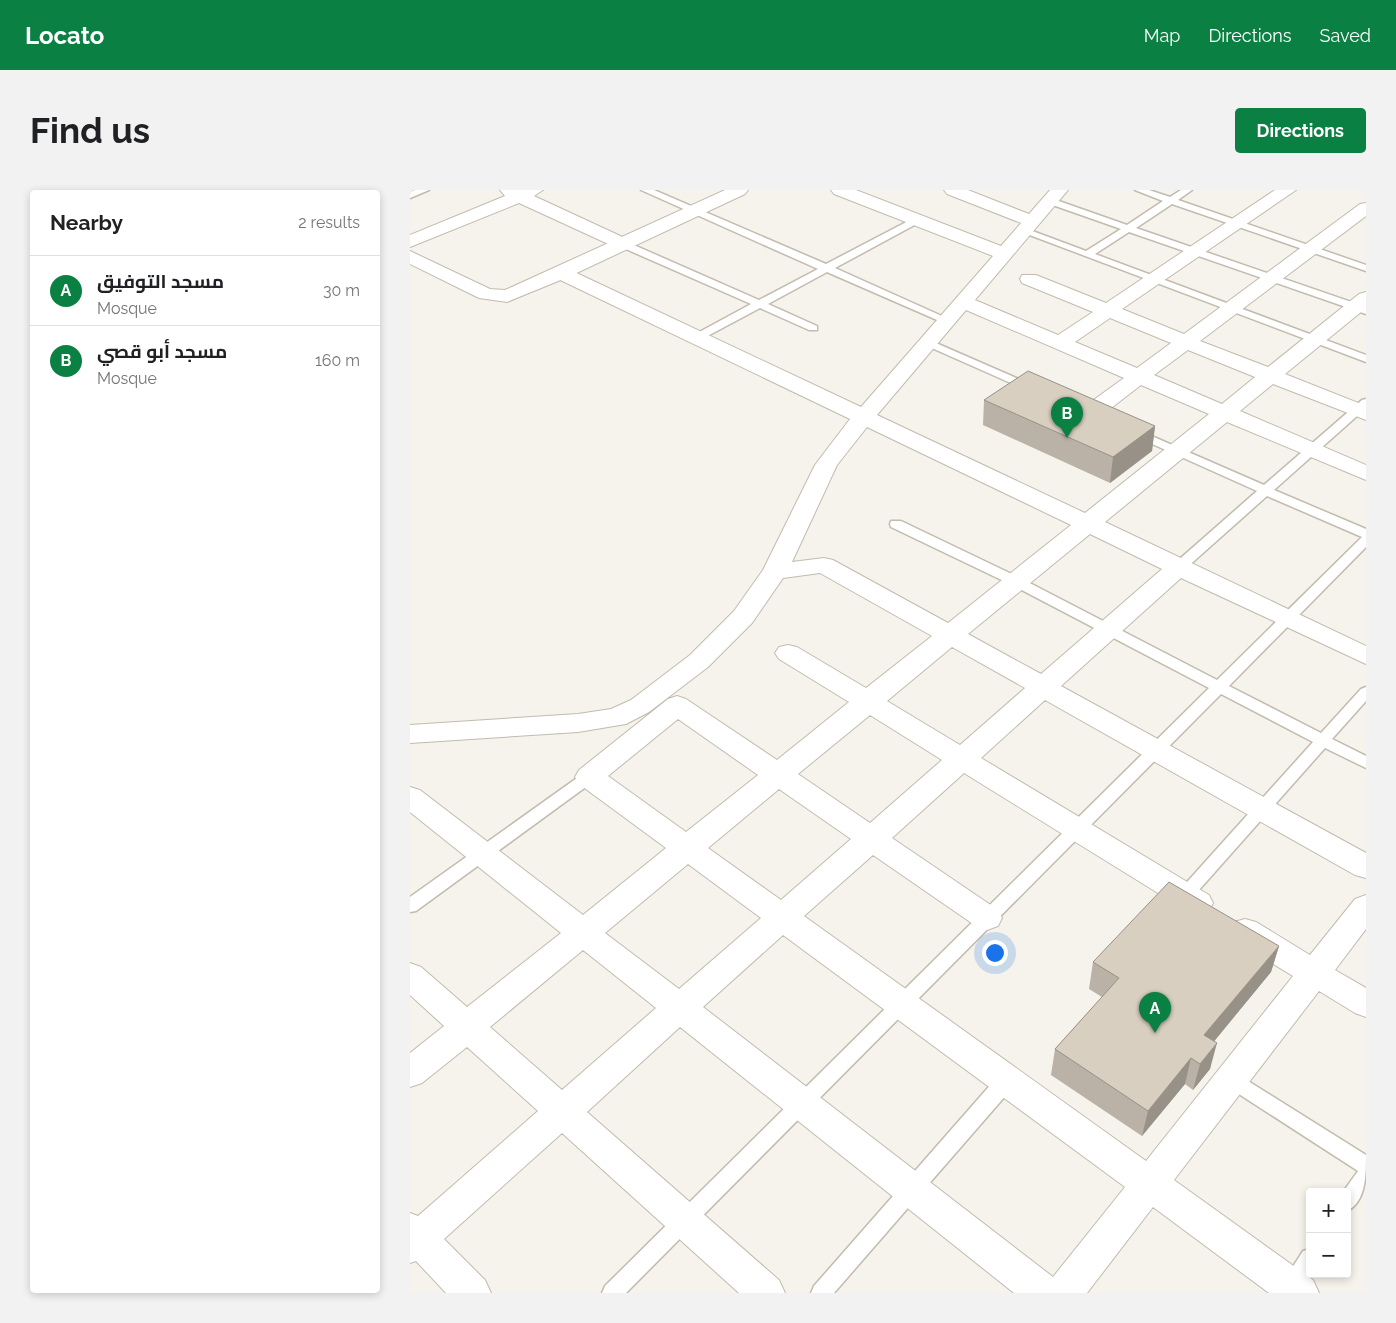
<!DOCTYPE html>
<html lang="en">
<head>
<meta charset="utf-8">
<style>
  body { margin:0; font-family:Raleway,Cairo,sans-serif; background:#f2f2f2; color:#202124 }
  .controls { position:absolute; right:15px; bottom:15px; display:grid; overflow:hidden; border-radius:5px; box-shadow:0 2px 8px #0003 }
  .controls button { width:45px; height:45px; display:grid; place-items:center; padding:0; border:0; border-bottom:1px solid #e0e0e0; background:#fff; color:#202124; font:25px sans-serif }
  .you { position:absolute; left:584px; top:762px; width:18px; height:18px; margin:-12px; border:4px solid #fff; border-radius:50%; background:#1a73e8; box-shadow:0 0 0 8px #1a73e833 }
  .badge { display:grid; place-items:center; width:32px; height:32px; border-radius:50%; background:#0b8043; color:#fff; font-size:16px; font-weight:700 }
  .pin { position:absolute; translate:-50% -41px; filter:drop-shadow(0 1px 2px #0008) }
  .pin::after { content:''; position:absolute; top:26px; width:18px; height:15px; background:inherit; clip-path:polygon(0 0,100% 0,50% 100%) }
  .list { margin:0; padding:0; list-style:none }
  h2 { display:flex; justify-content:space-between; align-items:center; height:65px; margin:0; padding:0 20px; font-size:21px }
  h2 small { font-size:16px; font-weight:400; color:#757577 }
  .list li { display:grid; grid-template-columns:32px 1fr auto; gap:15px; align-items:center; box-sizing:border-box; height:70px; padding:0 20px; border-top:1px solid #e0e0e0 }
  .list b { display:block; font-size:19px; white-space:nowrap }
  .list p { margin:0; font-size:16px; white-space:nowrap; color:#757577 }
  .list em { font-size:16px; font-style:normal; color:#757577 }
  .map { position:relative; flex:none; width:956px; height:1103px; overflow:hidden; border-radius:5px }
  header { display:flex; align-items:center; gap:30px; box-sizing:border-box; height:70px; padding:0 25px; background:#0b8043; color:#fff }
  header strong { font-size:24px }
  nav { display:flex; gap:28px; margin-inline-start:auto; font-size:18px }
  .intro { display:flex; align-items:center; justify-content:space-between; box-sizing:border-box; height:120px; padding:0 30px }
  h1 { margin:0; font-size:35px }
  .button { padding:12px 22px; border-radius:5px; background:#0b8043; color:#fff; font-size:18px; font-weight:700 }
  main { display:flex; gap:30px; padding:0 30px }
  aside { flex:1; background:#fff; border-radius:5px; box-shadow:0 2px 8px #0003 }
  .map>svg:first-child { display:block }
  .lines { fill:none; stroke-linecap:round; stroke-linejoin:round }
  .service-casing { stroke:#c2bbae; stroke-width:3 }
  .minor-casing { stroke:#c2bbae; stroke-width:2 }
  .tertiary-casing { stroke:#c2bbae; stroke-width:2 }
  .service { fill:#fff; fill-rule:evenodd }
  .minor { fill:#fff; fill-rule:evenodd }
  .tertiary { fill:#fff; fill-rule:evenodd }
  .wall { fill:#bab2a6 }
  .shaded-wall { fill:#979187 }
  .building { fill:#d8cfc1; stroke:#979187 }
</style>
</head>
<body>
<header>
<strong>Locato</strong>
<nav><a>Map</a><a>Directions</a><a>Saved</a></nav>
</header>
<div class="intro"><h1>Find us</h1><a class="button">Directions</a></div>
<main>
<aside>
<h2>Nearby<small>2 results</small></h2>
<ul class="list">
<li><span class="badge">A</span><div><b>مسجد التوفيق</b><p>Mosque</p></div><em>30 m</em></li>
<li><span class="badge">B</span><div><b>مسجد أبو قصي</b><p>Mosque</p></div><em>160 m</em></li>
</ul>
</aside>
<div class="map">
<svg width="956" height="1103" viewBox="0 0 956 1103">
  <rect width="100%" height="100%" fill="#f6f3ec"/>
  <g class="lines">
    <defs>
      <path id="service" d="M 5,0 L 19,0 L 0,8 L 0,2 Z
        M 231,0 L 244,0 L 416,74 L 504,28 L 510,28 L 510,32 L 425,78 L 543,131 L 538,134 L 534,133 L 417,82 L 358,114 L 407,136 L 407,140 L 399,140 L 350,118 L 290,150 L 282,150 L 282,146 L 341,114 L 209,56 L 209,52 L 217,52 L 349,110 L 408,79 Z
        M 725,0 L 739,0 L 760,7 L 771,0 L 782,0 L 768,10 L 956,75 L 956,81 L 762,14 L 726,38 L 956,117 L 956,124 L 719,42 L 685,64 L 956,165 L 956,172 L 609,41 L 617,39 L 676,61 L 711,39 L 637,13 L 637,9 L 643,9 L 717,35 L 753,11 Z
        M 519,150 L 627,197 L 629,199 L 627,201 L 619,201 L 515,155 L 514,153 Z
        M 956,209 L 956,218 L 864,300 L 956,339 L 956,357 L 819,496 L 911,543 L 951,499 L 956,497 L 956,511 L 922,549 L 956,566 L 956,578 L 915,558 L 781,709 L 775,711 L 769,709 L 767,705 L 769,701 L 903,552 L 811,504 L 216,1103 L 192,1103 L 195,1096 L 799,498 L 602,395 L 481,337 L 480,334 L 481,331 L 491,331 L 612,389 L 807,490 L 952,347 L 857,306 L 774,380 L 764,380 L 762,377 L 764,374 L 847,301 L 720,244 L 722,241 L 730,241 L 854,295 L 952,210 Z
        M 179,582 L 184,583 L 187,587 L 184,591 L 6,721 L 0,722 L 0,707 L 174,583 Z
        M 822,881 L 956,965 C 956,985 956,1012 937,1021 L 937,1002 L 933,1002 L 948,981 L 815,895 L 813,889 L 815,883 Z
        M 597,882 L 604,884 L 606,890 L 604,896 L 424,1103 L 401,1103 L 404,1096 L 590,884 Z
        M 900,1059 L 901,1084 L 888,1103 L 866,1103 L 893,1061 Z"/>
      <path id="minor" d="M 90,0 L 133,0 L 124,6 L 219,50 L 222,54 L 219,58 L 207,58 L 109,13 L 0,57 L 0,45 L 95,6 Z
        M 421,0 L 446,0 L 591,56 L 611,33 L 537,4 L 534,0 L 558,0 L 619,24 L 640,0 L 658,0 L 565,110 L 648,145 L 683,122 L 612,93 L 610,89 L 612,85 L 626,85 L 696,113 L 865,0 L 886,0 L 712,119 L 774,144 L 950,14 L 956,13 L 956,26 L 790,151 L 858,177 L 949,104 L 956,102 L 956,118 L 875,184 L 956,216 L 956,230 L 863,194 L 830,221 L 956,275 L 956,290 L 817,232 L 695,332 L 956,456 L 956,474 L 771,388 L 651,496 L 956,663 L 956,688 L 945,685 L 635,510 L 571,568 L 799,705 L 803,713 L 799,721 L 788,725 L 777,721 L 554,583 L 482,648 L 588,720 L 592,728 L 588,736 L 577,740 L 566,736 L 463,665 L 394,726 L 736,971 L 883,786 L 824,750 L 819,741 L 824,732 L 835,729 L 846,732 L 900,765 L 945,709 L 956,705 L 956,739 L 925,780 L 956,798 L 956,827 L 945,823 L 909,801 L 764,990 L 903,1090 L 909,1103 L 859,1103 L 743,1017 L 677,1103 L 604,1103 L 270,837 L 177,922 L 369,1090 L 375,1103 L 329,1103 L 152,943 L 34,1049 L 75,1090 L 81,1103 L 36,1103 L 6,1071 L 0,1073 L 0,1023 L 8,1026 L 128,921 L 57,857 L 12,893 L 0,897 L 0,863 L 34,836 L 0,805 L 0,773 L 11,777 L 57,817 L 151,743 L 0,622 L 0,597 L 10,600 L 173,725 L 256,658 L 169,594 L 165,587 L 169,580 L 258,509 L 267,506 L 276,509 L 367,570 L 439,512 L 369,469 L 365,463 L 369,457 L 378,455 L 387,457 L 456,498 L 522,446 L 410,383 L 373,388 L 342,433 L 298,477 L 239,522 L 216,534 L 168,542 L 0,553 L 0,535 L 168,524 L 201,519 L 221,510 L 280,465 L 324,421 L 353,380 L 405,275 L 440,229 L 144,87 L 142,83 L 144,79 L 158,79 L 451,217 L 583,66 L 424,4 ZM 556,120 L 714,188 L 671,219 L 668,224 L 671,229 L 679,230 L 687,229 L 731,195 L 799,224 L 675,323 L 467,225 ZM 700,128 L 761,153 L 727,178 L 665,152 ZM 778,160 L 845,187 L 812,214 L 744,185 ZM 457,237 L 661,335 L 538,433 L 423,370 L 414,368 L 382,372 L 427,275 ZM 680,344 L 752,379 L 631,484 L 558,444 ZM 542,457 L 615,498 L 550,555 L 477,511 ZM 460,525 L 532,570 L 460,633 L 388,584 ZM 268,529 L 348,585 L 276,642 L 198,586 ZM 369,599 L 441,649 L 371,710 L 298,658 ZM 278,674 L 351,728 L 269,799 L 195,743 ZM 373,745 L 715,997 L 643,1087 L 293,817 ZM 173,760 L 246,818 L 152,900 L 80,837 Z"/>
      <path id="tertiary" d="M 315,0 L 338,0 L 335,4 L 158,87 L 97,112 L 69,108 L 0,74 L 0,61 L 80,99 L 95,100 Z"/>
    </defs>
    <use href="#service" class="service-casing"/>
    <use href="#minor" class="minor-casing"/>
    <use href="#tertiary" class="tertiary-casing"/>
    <use href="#service" class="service"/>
    <use href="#minor" class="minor"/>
    <use href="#tertiary" class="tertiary"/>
  </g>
  <path class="wall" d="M 574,210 L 745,236 L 742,261 L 700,293 L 573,235 Z
    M 869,756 L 861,782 L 804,851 L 800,879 L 783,900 L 775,894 L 732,946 L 641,885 L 645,859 L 692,807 L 679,799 L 683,772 Z"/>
  <path class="shaded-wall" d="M 745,236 L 742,261 L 700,293 L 703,267 Z
    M 869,756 L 861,782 L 788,871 L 794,845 Z
    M 807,853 L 800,879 L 783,900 L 790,874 Z
    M 781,868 L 775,894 L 732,946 L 738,921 Z"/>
  <path class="building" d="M 618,181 L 745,236 L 703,267 L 574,210 Z
    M 759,692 L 869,756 L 794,845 L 807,853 L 790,874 L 781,868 L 738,921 L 645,859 L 709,788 L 683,772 Z"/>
</svg>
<div class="controls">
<button>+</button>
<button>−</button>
</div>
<div class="you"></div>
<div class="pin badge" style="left:745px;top:843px">A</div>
<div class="pin badge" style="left:657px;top:248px">B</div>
</div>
</main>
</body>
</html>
